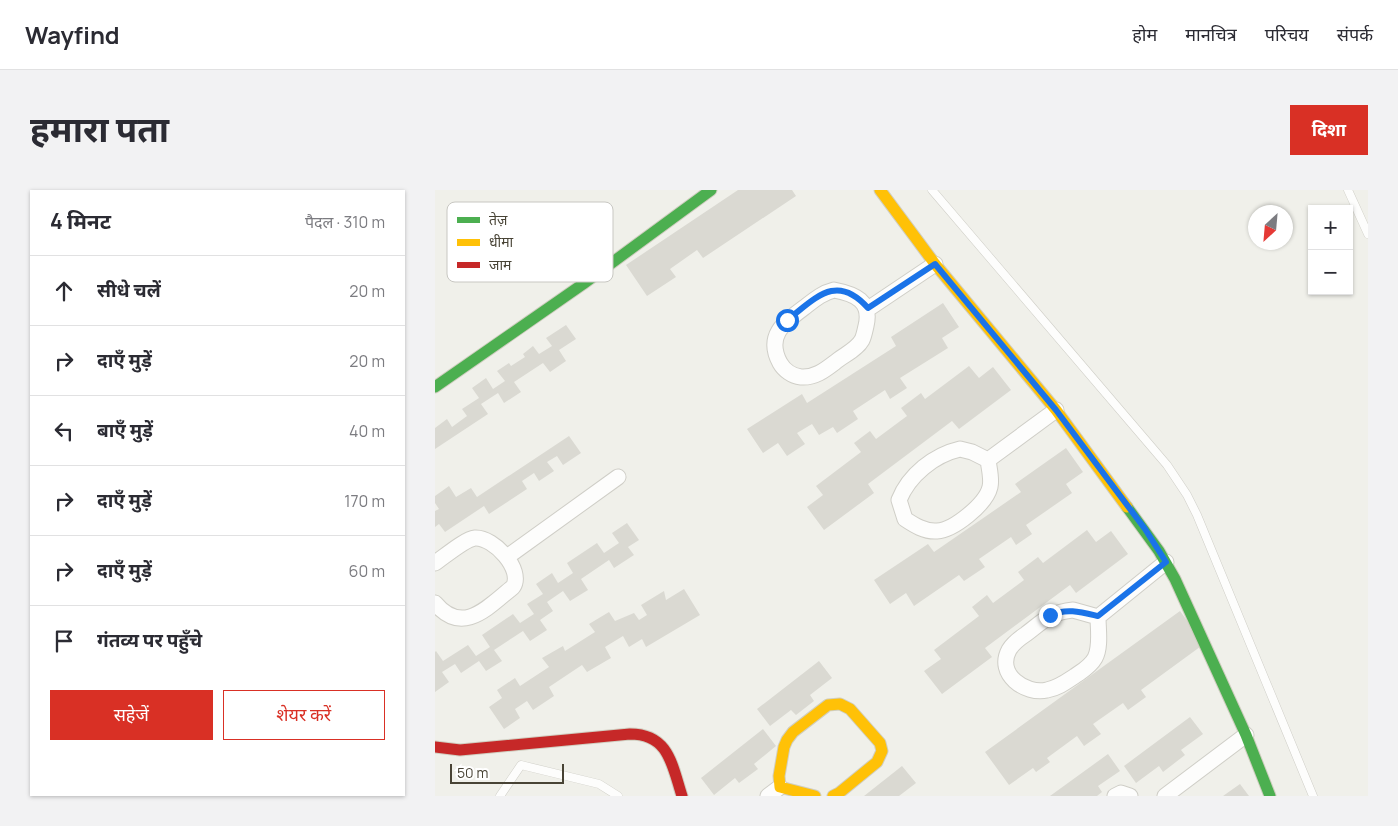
<!DOCTYPE html>
<html lang="hi">
<head>
<meta charset="utf-8">
<style>
  body { margin:0; font-family:Manrope,"Noto Sans Devanagari",sans-serif; background:#f2f2f3; color:#2b2b33 }
  .controls { position:absolute; right:15px; top:15px; display:grid; overflow:hidden; border-radius:0px; box-shadow:0 1px 4px #0004 }
  .controls button { width:45px; height:45px; display:grid; place-items:center; padding:0; border:0; border-bottom:1px solid #e1e1e2; background:#fff; color:#2b2b33; font:25px sans-serif }
  .compass { position:absolute; left:813px; top:15px; width:45px; height:45px; border-radius:50%; background:#fff; box-shadow:0 1px 4px #0004; rotate:206deg }
  .scale { position:absolute; left:15px; bottom:12px; width:114px; box-sizing:border-box; padding-left:5px; border:2px solid #484335; border-top:0; font-size:14px; line-height:18px; white-space:nowrap; color:#484335; -webkit-text-stroke:4px #fff; paint-order:stroke }
  .stop { position:absolute; width:15px; height:15px; margin:-11px; border:4px solid #1a73e8; border-radius:50%; background:#fff }
  .stop.end { background:#1a73e8; border-color:#fff; box-shadow:0 1px 5px #0008 }
  .list { margin:0; padding:0; list-style:none }
  h2 { display:flex; justify-content:space-between; align-items:center; height:65px; margin:0; padding:0 20px; font-size:21px }
  h2 small { font-size:16px; font-weight:400; color:#7c7c81 }
  .list li { display:grid; grid-template-columns:32px 1fr auto; gap:15px; align-items:center; box-sizing:border-box; height:70px; padding:0 20px; border-top:1px solid #e1e1e2 }
  .list b { display:block; font-size:19px; white-space:nowrap }
  .list em { font-size:16px; font-style:normal; color:#7c7c81 }
  .actions { display:flex; gap:10px; padding:15px 20px }
  .actions a { flex:1; padding:11px 0; border:1px solid #d93025; border-radius:0px; text-align:center; font-size:18px; color:#d93025 }
  .actions .main { background:#d93025; color:#fff }
  .icon { flex:none; width:28px; height:28px; fill:none; stroke:currentColor; stroke-width:2; stroke-linecap:round; stroke-linejoin:round }
  .map { position:relative; flex:none; width:933px; height:606px; overflow:hidden; border-radius:0px }
  header { display:flex; align-items:center; gap:30px; box-sizing:border-box; height:70px; padding:0 25px; background:#fff; border-bottom:1px solid #e1e1e2 }
  header strong { font-size:24px }
  nav { display:flex; gap:28px; margin-inline-start:auto; font-size:18px }
  .intro { display:flex; align-items:center; justify-content:space-between; box-sizing:border-box; height:120px; padding:0 30px }
  h1 { margin:0; font-size:35px }
  .button { padding:12px 22px; border-radius:0px; background:#d93025; color:#fff; font-size:18px; font-weight:700 }
  main { display:flex; gap:30px; padding:0 30px }
  aside { flex:1; background:#fff; border-radius:0px; box-shadow:0 1px 4px #0004 }
  .map>svg:first-child { display:block }
  .building { fill:#dad9d2 }
  .lines { fill:none; stroke-linecap:round; stroke-linejoin:round }
  .lane-casing { stroke:#cfcec7; stroke-width:9 }
  .street-casing { stroke:#cfcec7; stroke-width:17 }
  .fast-casing { stroke:#d0cec0; stroke-width:13 }
  .slow-casing { stroke:#d0cec0; stroke-width:13 }
  .jam-casing { stroke:#d0cec0; stroke-width:13 }
  .lane { stroke:#fdfdfc; stroke-width:8 }
  .street { stroke:#fdfdfc; stroke-width:15 }
  .fast { stroke:#4caf50; stroke-width:11 }
  .slow { stroke:#ffc107; stroke-width:11 }
  .jam { stroke:#c62828; stroke-width:11 }
  .route { stroke:#1a73e8; stroke-width:6 }
  .key { fill:#fff; stroke:#c8c7c2; stroke-width:1 }
  .key-label { font-size:14px; fill:#484335 }
</style>
</head>
<body>
<header>
<strong>Wayfind</strong>
<nav><a>होम</a><a>मानचित्र</a><a>परिचय</a><a>संपर्क</a></nav>
</header>
<div class="intro"><h1>हमारा पता</h1><a class="button">दिशा</a></div>
<main>
<aside>
<h2>4 मिनट<small>पैदल · 310 m</small></h2>
<ul class="list">
<li><svg class="icon" aria-label="ahead" viewBox="0 0 24 24"><path d="M12 20V5M6 11l6-6 6 6"/></svg><div><b>सीधे चलें</b></div><em>20 m</em></li>
<li><svg class="icon" aria-label="right" viewBox="0 0 24 24"><path d="M7 20v-9h11M14 6l5 5-5 5"/></svg><div><b>दाएँ मुड़ें</b></div><em>20 m</em></li>
<li><svg class="icon" aria-label="left" viewBox="0 0 24 24"><path d="M17 20v-9H6M10 6l-5 5 5 5"/></svg><div><b>बाएँ मुड़ें</b></div><em>40 m</em></li>
<li><svg class="icon" aria-label="right" viewBox="0 0 24 24"><path d="M7 20v-9h11M14 6l5 5-5 5"/></svg><div><b>दाएँ मुड़ें</b></div><em>170 m</em></li>
<li><svg class="icon" aria-label="right" viewBox="0 0 24 24"><path d="M7 20v-9h11M14 6l5 5-5 5"/></svg><div><b>दाएँ मुड़ें</b></div><em>60 m</em></li>
<li><svg class="icon" aria-label="arrive" viewBox="0 0 24 24"><path d="M6 21V4h12l-3 4 3 4H6"/></svg><div><b>गंतव्य पर पहुँचे</b></div></li>
</ul>
<div class="actions"><a class="main">सहेजें</a><a>शेयर करें</a></div>
</aside>
<div class="map">
<svg width="933" height="606" viewBox="0 0 933 606">
  <rect width="100%" height="100%" fill="#f0f0ea"/>
  <path class="building" d="M 303,0 L 357,0 L 361,6 L 268,68 L 262,60 L 235,79 L 241,87 L 212,106 L 191,75 Z
    M 508,113 L 524,137 L 507,148 L 513,158 L 465,188 L 472,198 L 455,209 L 450,200 L 418,221 L 423,229 L 402,243 L 398,237 L 384,245 L 377,234 L 362,243 L 370,254 L 352,266 L 343,253 L 328,263 L 312,239 L 367,204 L 372,213 L 461,156 L 456,147 Z
    M 131,135 L 141,149 L 124,160 L 131,171 L 115,182 L 108,173 L 79,192 L 86,202 L 69,213 L 63,203 L 46,214 L 53,224 L 0,259 L 0,238 L 12,229 L 17,237 L 32,226 L 27,219 L 44,208 L 37,198 L 51,188 L 58,199 L 70,191 L 62,181 L 74,173 L 76,176 L 90,167 L 88,164 L 98,156 L 104,164 L 117,156 L 111,148 Z
    M 534,176 L 544,188 L 558,177 L 576,200 L 524,239 L 517,231 L 433,294 L 439,303 L 389,340 L 372,317 L 388,305 L 381,296 L 426,262 L 419,253 L 435,241 L 441,249 L 472,226 L 466,218 L 486,203 L 490,209 Z
    M 134,246 L 146,263 L 128,275 L 122,266 L 112,272 L 119,281 L 104,291 L 99,283 L 87,291 L 92,299 L 54,324 L 49,316 L 10,342 L 4,334 L 0,337 L 0,321 L 4,319 L 0,313 L 0,306 L 14,296 L 21,307 L 36,298 L 42,307 Z
    M 631,258 L 648,282 L 631,294 L 637,303 L 591,335 L 597,344 L 581,355 L 576,347 L 544,369 L 550,377 L 529,391 L 524,385 L 479,416 L 471,403 L 455,414 L 439,390 L 493,354 L 499,362 L 586,302 L 580,294 Z
    M 192,333 L 204,350 L 193,357 L 199,365 L 179,378 L 174,370 L 146,389 L 153,400 L 135,411 L 128,401 L 112,412 L 118,421 L 105,430 L 112,440 L 95,451 L 88,441 L 59,460 L 67,471 L 51,481 L 44,471 L 26,483 L 20,474 L 7,482 L 14,492 L 0,502 L 0,462 L 1,461 L 8,471 L 33,455 L 41,466 L 55,457 L 47,445 L 78,424 L 85,433 L 99,424 L 92,414 L 108,404 L 101,394 L 117,383 L 123,393 L 138,383 L 132,373 L 162,353 L 169,363 L 184,353 L 177,343 Z
    M 652,340 L 661,352 L 676,341 L 693,364 L 641,403 L 635,395 L 550,458 L 557,467 L 507,504 L 489,481 L 506,469 L 499,460 L 544,426 L 537,417 L 552,405 L 558,413 L 589,390 L 583,382 L 603,367 L 608,373 Z
    M 249,399 L 265,425 L 211,457 L 207,449 L 194,457 L 188,446 L 170,457 L 176,468 L 152,482 L 147,475 L 114,497 L 119,506 L 98,520 L 92,511 L 80,519 L 85,528 L 69,539 L 54,517 L 67,508 L 62,500 L 80,488 L 85,496 L 114,477 L 107,468 L 128,456 L 130,461 L 160,442 L 154,434 L 174,422 L 180,431 L 199,423 L 204,430 L 212,425 L 206,415 L 229,401 L 231,410 Z
    M 745,421 L 769,454 L 706,500 L 711,507 L 693,520 L 688,513 L 658,534 L 666,544 L 649,556 L 642,546 L 612,568 L 615,572 L 601,582 L 598,578 L 574,595 L 550,562 Z
    M 384,471 L 397,488 L 375,505 L 379,511 L 361,525 L 356,520 L 335,536 L 322,519 Z
    M 755,527 L 768,544 L 746,560 L 750,565 L 728,582 L 724,576 L 701,593 L 689,576 Z
    M 328,539 L 341,556 L 319,574 L 323,579 L 304,593 L 300,588 L 279,605 L 266,588 Z
    M 673,564 L 685,581 L 663,596 L 667,602 L 662,606 L 615,606 Z
    M 467,576 L 481,593 L 464,606 L 429,606 Z
    M 805,594 L 814,606 L 788,606 Z"/>
  <g class="lines">
    <defs>
      <path id="lane" d="M 497,0 L 732,275 L 752,305 L 762,325 L 878,606
        M 913,0 L 933,44
        M 65,606 L 86,575 L 164,594 L 183,606"/>
      <path id="street" d="M 399,100 C 420,104 437,111 431,136 C 430,140 429,146 427,150 C 422,159 411,164 403,170 C 391,179 381,188 366,187 C 357,186 349,180 345,173 C 330,145 350,132 370,117 C 379,110 387,103 399,100 Z
        M 433,119 L 500,74
        M 525,259 L 537,262 L 553,270 C 554,278 557,289 555,297 C 551,314 519,340 502,341 C 490,342 479,335 470,329 L 464,310 C 474,285 499,265 525,259 Z
        M 553,270 L 621,220
        M 72,367 L 183,287
        M 0,373 C 9,367 30,349 40,348 C 59,347 89,380 78,397 C 54,416 28,447 0,413
        M 638,420 L 663,427 C 663,439 666,457 660,468 C 655,477 647,481 640,486 C 631,492 623,498 612,500 C 590,505 561,484 574,460 C 578,453 585,448 591,444 C 608,431 616,422 638,420 Z
        M 663,427 L 731,372
        M 333,606 L 345,597
        M 680,606 L 686,603 L 695,606
        M 730,606 L 811,545"/>
      <path id="fast" d="M 0,197 L 148,94 L 276,0
        M 692,317 L 724,361 L 740,389 L 811,545 L 835,606"/>
      <path id="slow" d="M 445,0 L 500,74 L 621,220 L 692,317
        M 380,606 L 345,597 L 344,586 L 349,557 L 352,550 L 358,542 L 393,515 L 405,514 L 415,519 L 445,553 L 447,561 L 442,572 L 404,603 L 398,606"/>
      <path id="jam" d="M 0,557 L 25,560 L 195,544 C 234,544 237,575 247,606"/>
    </defs>
    <use href="#lane" class="lane-casing"/>
    <use href="#street" class="street-casing"/>
    <use href="#fast" class="fast-casing"/>
    <use href="#slow" class="slow-casing"/>
    <use href="#jam" class="jam-casing"/>
    <use href="#lane" class="lane"/>
    <use href="#street" class="street"/>
    <use href="#fast" class="fast"/>
    <use href="#slow" class="slow"/>
    <use href="#jam" class="jam"/>
  </g>
  <g class="lines">
    <path class="route" d="M 352,130 C 380,109 401,82 433,118 L 500,74 L 621,220 L 710,339 L 731,372 L 663,426 C 646,422 632,418 615,425"/>
  </g>
  <rect x="12" y="12" width="166" height="80" rx="8" class="key"/>
  <rect x="22" y="27" width="23" height="6" fill="#4caf50"/>
  <rect x="22" y="49" width="23" height="7" fill="#ffc107"/>
  <rect x="22" y="72" width="23" height="6" fill="#c62828"/>
  <g class="key-label">
    <text x="54" y="35">तेज़</text>
    <text x="54" y="57">धीमा</text>
    <text x="54" y="80">जाम</text>
  </g>
</svg>
<div class="controls">
<button>+</button>
<button>−</button>
</div>
<svg class="compass" viewBox="-18 -18 36 36"><path d="M0-13l5 13h-10z" fill="#e53935"/><path d="M0 13l5-13h-10z" fill="#7c7c81"/></svg>
<div class="scale">50 m</div>
<div class="stop" style="left:352px;top:130px"></div>
<div class="stop end" style="left:615px;top:425px"></div>
</div>
</main>
</body>
</html>
